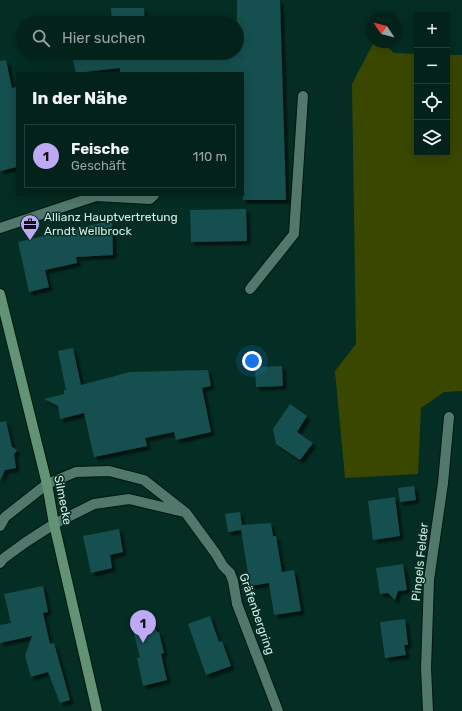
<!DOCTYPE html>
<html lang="de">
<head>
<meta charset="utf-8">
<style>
  body { margin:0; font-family:Rubik,sans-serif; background:#0d2a23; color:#f1f3f6 }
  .controls { position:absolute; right:12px; top:12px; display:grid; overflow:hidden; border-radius:0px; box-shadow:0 2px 10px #0003 }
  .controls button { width:36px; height:36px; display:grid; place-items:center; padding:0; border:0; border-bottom:1px solid #243f39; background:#03221a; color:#f1f3f6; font:20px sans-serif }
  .compass { position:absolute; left:366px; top:12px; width:36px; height:36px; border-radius:50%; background:#03221a; box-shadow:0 2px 10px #0003; rotate:305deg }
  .you { position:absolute; left:252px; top:361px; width:14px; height:14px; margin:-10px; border:3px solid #fff; border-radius:50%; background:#1a73e8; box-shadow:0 0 0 6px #1a73e833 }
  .badge { display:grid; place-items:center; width:26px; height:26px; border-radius:50%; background:#bea9f5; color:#111; font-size:13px; font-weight:700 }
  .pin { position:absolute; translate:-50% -33px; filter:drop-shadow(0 1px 2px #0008) }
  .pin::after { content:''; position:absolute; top:21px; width:14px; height:12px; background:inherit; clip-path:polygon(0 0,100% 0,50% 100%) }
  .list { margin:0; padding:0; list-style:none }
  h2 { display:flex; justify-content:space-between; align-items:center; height:52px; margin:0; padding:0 16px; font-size:17px }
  h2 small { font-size:13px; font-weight:400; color:#97a4a2 }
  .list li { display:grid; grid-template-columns:26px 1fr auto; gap:12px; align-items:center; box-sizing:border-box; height:64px; margin:0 8px 8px; padding:0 8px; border:1px solid #243f39; border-radius:0px }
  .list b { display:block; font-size:15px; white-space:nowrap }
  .list p { margin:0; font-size:13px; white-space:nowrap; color:#97a4a2 }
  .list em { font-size:13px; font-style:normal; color:#97a4a2 }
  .icon { flex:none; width:22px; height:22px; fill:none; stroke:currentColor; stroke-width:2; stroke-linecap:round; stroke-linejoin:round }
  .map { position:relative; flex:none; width:462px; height:711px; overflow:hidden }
  .search { position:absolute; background:#03221a; box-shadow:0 2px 10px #0003; left:16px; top:16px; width:228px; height:44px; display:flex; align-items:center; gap:10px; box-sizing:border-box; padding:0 14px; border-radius:22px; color:#97a4a2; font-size:15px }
  .panel { position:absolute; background:#03221a; box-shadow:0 2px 10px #0003; left:16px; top:72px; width:228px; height:124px; border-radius:0px }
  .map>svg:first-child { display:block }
  .green { fill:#3a4701 }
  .building { fill:#164f4f; filter:url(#shadow) }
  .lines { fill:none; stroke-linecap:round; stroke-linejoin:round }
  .lane-casing { stroke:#00150d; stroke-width:12 }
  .street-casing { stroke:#00150d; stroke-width:12 }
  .secondary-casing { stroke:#00150d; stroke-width:12 }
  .lane { stroke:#51796b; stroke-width:10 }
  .street { stroke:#51796b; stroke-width:10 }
  .secondary { stroke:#619374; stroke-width:10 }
  .labels { text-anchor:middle; stroke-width:3; stroke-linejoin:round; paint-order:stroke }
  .poi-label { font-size:12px; fill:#d6ece4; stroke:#042e23; text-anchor:start }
  .street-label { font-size:12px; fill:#d6ece4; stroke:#042e23 }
</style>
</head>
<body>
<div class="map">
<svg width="462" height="711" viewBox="0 0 462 711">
  <defs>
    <filter id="shadow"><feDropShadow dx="3.5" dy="3.5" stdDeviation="1" flood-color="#0009"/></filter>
  </defs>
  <rect width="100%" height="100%" fill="#042e23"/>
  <path class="green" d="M 374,42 L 382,42 L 394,53 L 417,54 L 417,153 L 447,153 L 447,55 L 462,55 L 462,391 L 444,392 L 421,408 L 418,474 L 345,478 L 335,371 L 356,344 L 352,84 Z"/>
  <path class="building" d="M 237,0 L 280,0 L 286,200 L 243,200 L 243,73 L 120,73 L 120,68 L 76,73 L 71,53 L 237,53 Z
    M 111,8 L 144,8 L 145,23 L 112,23 Z
    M 6,60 L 12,88 L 17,87 L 17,167 L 0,171 L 0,61 Z
    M 246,209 L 247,241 L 191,242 L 190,210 Z
    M 101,223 L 112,223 L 113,255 L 76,257 L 77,263 L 45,270 L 49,287 L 29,292 L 18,242 Z
    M 73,348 L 81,385 L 130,372 L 208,370 L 211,386 L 202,388 L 211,432 L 176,440 L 174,432 L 145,438 L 147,446 L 94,457 L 84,413 L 60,419 L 58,406 L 44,399 L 64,394 L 64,390 L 66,390 L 58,351 Z
    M 282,366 L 283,386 L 256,387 L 255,367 Z
    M 290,404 L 307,416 L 297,432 L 313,443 L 300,460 L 276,444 L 273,429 Z
    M 6,421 L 12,447 L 17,450 L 14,455 L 16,468 L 5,470 L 0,480 L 0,422 Z
    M 414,486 L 416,500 L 400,502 L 398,488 Z
    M 395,497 L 400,536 L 373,540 L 368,501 Z
    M 240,512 L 242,525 L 271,523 L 273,536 L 276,536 L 282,572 L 294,570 L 301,611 L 274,615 L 269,583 L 250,586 L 241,530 L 228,532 L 225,514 Z
    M 119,529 L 123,552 L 110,555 L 112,568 L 91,573 L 83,536 Z
    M 403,564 L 407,590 L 398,591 L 395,600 L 388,593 L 380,594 L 376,568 Z
    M 43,586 L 48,612 L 43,613 L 50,644 L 54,643 L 70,700 L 60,703 L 48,672 L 31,677 L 25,656 L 32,636 L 0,643 L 0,625 L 11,623 L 4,594 Z
    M 149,614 L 157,632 L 159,632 L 164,653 L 161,654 L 167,680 L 143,686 L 137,658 L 140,657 L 130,618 Z
    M 210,616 L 219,642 L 222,641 L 231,666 L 206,675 L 188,624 Z
    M 405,619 L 408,645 L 404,645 L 406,655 L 385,658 L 380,622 Z"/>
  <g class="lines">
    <defs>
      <path id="lane" d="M 0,228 L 96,196 L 150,199 L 154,195
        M 250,289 L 294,234 L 303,96"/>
      <path id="street" d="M 0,526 L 5,517 L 47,484 L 76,472 L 109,471 L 144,480 L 186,513 L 216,554 L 223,566 L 230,573 L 233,581 L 237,604 L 278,711
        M 0,563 L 4,558 L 26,542 L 54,524 L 94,504 L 129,499 L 184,512
        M 428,711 L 426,668 L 429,580 L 443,483 L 449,417"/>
      <path id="secondary" d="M 0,294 L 47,484 L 54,524 L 97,711"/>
    </defs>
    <use href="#lane" class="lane-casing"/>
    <use href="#street" class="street-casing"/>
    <use href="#secondary" class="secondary-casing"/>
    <use href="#lane" class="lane"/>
    <use href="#street" class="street"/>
    <use href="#secondary" class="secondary"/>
  </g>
  <defs>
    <symbol id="office-pin" viewBox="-11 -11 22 30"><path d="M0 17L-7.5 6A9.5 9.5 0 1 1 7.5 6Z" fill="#bea9f5" stroke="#042e23"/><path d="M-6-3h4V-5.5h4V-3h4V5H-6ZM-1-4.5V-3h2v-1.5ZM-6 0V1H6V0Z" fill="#111"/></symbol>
  </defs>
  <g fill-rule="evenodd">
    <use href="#office-pin" x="19" y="213" width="22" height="30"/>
  </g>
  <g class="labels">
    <g class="poi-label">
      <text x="44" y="221">Allianz Hauptvertretung<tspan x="44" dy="14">Arndt Wellbrock</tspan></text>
    </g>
    <g class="street-label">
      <text transform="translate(63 500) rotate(79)" y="4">Silmecke</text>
      <text transform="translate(420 562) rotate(-84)" y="4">Pingels Felder</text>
      <text transform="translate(257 614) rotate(71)" y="4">Gräfenbergring</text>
    </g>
  </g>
</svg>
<div class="controls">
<button>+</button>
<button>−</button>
<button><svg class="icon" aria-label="locate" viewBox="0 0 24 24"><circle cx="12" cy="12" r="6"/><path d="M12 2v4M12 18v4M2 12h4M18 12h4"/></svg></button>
<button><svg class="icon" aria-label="layers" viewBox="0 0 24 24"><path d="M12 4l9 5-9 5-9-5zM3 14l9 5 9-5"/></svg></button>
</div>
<svg class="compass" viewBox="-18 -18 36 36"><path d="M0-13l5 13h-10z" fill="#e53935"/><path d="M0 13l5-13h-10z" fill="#97a4a2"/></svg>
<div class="you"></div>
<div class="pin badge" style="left:143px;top:643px">1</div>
<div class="search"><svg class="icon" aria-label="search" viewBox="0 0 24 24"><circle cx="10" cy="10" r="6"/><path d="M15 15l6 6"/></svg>Hier suchen</div>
<section class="panel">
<h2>In der Nähe<small></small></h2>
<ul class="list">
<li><span class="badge">1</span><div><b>Feische</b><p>Geschäft</p></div><em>110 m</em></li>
</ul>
</section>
</div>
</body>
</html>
